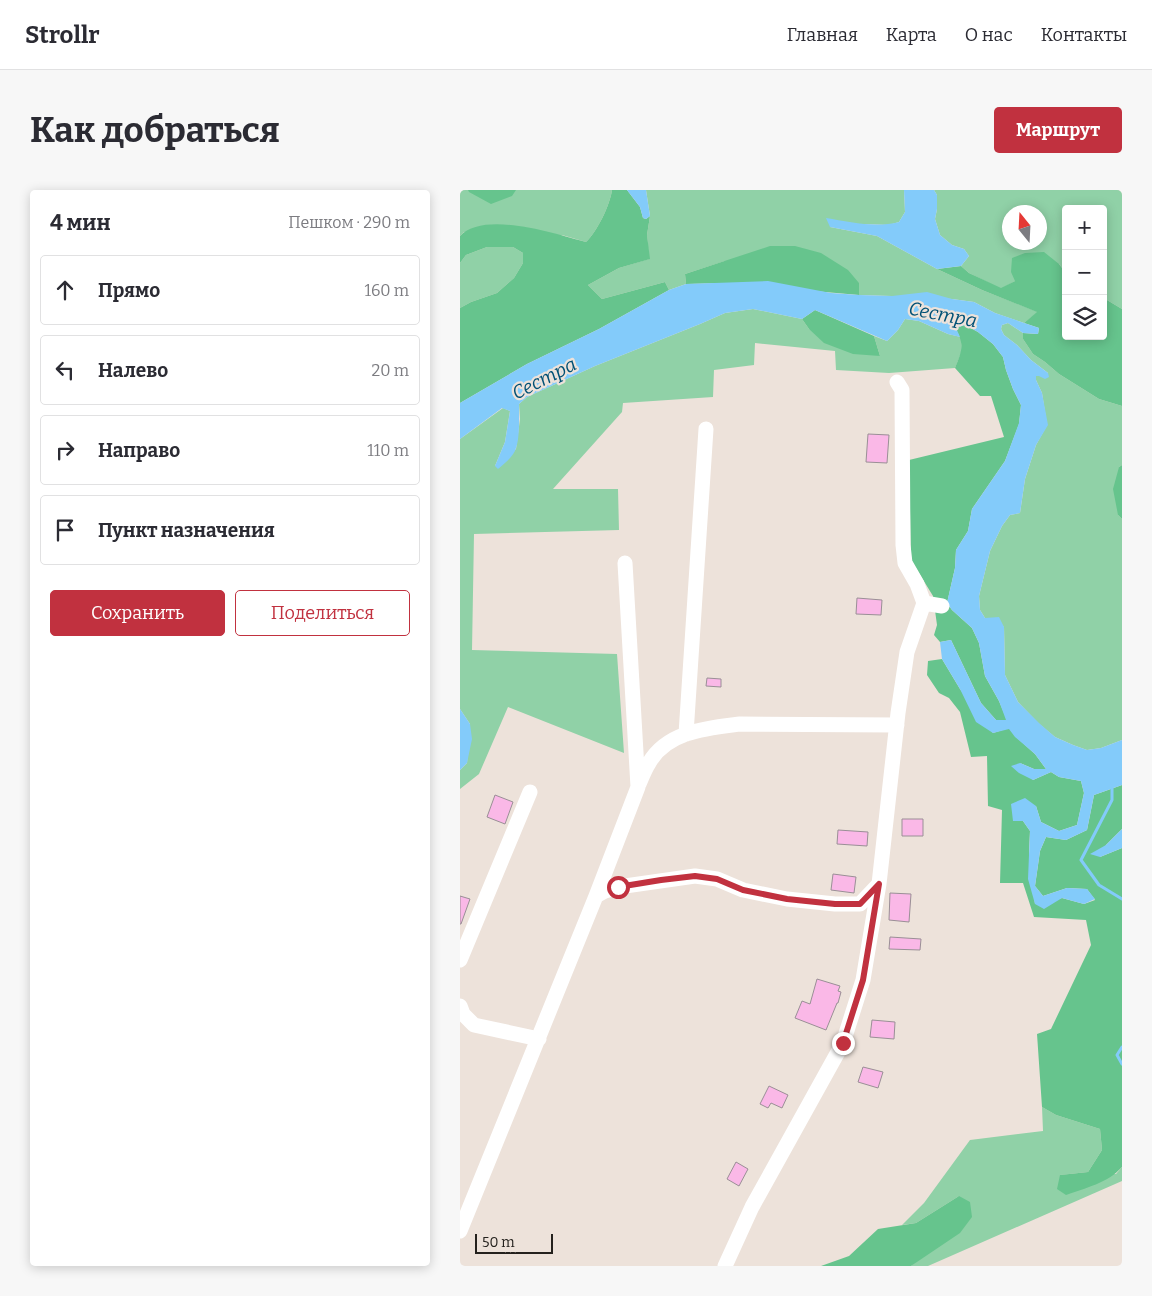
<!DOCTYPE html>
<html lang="ru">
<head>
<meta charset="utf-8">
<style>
  body { margin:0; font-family:Bitter,serif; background:#f7f7f7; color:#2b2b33 }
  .controls { position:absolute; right:15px; top:15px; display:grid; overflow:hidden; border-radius:5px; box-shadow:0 2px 12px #0003 }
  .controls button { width:45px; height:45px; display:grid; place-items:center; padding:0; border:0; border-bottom:1px solid #e1e1e2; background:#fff; color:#2b2b33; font:25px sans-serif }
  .compass { position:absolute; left:542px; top:15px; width:45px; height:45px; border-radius:50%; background:#fff; box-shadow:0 2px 12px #0003; rotate:342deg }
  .scale { position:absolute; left:15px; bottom:12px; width:78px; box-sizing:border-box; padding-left:5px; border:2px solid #24211d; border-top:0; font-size:14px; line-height:18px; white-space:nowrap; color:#24211d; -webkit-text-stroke:4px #ede2da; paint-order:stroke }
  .stop { position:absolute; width:15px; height:15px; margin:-11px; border:4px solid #c1313f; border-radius:50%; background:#fff }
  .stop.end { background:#c1313f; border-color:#fff; box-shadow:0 1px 5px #0008 }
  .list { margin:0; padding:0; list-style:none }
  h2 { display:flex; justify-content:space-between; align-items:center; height:65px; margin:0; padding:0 20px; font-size:21px }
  h2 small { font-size:16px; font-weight:400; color:#7c7c81 }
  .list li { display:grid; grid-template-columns:32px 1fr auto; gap:15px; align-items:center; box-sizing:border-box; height:70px; margin:0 10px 10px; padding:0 10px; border:1px solid #e1e1e2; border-radius:5px }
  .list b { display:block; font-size:19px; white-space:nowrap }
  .list em { font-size:16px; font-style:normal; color:#7c7c81 }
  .actions { display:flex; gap:10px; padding:15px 20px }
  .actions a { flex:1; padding:11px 0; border:1px solid #c1313f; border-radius:5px; text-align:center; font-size:18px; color:#c1313f }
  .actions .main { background:#c1313f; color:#fff }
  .icon { flex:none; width:28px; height:28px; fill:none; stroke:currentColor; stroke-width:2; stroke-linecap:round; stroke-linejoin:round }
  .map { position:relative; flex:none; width:662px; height:1076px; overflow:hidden; border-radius:5px }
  header { display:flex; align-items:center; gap:30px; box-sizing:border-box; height:70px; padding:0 25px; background:#fff; border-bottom:1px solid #e1e1e2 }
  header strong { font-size:24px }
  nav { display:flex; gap:28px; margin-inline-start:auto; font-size:18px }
  .intro { display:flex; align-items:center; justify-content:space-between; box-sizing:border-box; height:120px; padding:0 30px }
  h1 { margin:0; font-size:35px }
  .button { padding:12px 22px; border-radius:5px; background:#c1313f; color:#fff; font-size:18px; font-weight:700 }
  main { display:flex; gap:30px; padding:0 30px }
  aside { flex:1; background:#fff; border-radius:5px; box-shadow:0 2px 12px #0003 }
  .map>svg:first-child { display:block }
  .green { fill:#90d1a7; fill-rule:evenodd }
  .forest { fill:#66c48d }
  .water { fill:#83cbfa }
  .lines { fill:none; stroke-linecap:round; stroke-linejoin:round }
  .stream { stroke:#83cbfa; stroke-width:3 }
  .building { fill:#fab8e7; stroke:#9a8f96 }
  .minor { stroke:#fff; stroke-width:15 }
  .route { stroke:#c1313f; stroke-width:6 }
  .labels { text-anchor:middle; stroke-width:4.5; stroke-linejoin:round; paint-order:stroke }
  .water-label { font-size:19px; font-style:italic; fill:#005075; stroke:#ede2da }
</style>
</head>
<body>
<header>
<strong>Strollr</strong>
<nav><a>Главная</a><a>Карта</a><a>О нас</a><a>Контакты</a></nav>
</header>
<div class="intro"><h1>Как добраться</h1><a class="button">Маршрут</a></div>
<main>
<aside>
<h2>4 мин<small>Пешком · 290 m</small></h2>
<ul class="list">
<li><svg class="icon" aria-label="ahead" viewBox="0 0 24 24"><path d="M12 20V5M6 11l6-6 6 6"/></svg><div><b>Прямо</b></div><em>160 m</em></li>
<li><svg class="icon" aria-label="left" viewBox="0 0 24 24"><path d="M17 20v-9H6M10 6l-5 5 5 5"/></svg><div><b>Налево</b></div><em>20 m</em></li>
<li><svg class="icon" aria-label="right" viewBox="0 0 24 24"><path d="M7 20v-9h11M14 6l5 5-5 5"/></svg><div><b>Направо</b></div><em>110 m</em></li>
<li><svg class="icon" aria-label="arrive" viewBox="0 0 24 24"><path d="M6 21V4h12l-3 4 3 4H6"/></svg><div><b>Пункт назначения</b></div></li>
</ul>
<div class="actions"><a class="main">Сохранить</a><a>Поделиться</a></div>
</aside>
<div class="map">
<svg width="662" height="1076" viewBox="0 0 662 1076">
  <rect width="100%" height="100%" fill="#ede2da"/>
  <path class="green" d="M 0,0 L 152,0 C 150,15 137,42 126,52 L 102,45 L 4,42 L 0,46 Z
    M 186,0 L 444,0 L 445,22 L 439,32 L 429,35 L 403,34 L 370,37 L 417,46 L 477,79 L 522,100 L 578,122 L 564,133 L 535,123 L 514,112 L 492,109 L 431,106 L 399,105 L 399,93 L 265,71 L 225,84 L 226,94 L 209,100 L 205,92 L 142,109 L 128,95 L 159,78 L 189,69 L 187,45 L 190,26 Z
    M 474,0 L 662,0 L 662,119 L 647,110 L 643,103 L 643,19 L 606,19 L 606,83 L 599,74 L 555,91 L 541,99 L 509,83 L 501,76 L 509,66 L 504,59 L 492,55 L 480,45 L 475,29 L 477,19 L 477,5 ZM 550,22 L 580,22 L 580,52 L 550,52 Z
    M 27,57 L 53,57 L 63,63 L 63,73 L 54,88 L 37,103 L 11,112 L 0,118 L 0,73 L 6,65 Z
    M 293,119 L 342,129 L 349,139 L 420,166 L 414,146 L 427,151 L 438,140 L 445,129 L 459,131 L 488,144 L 501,147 L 502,161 L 495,178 L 429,183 L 376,180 L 375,161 L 295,153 L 294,175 L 254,180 L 253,207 L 163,213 L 162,222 L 93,299 L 158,299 L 159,340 L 14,344 L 12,460 L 157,464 L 164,563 L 48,517 L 19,584 L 0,599 L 0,580 L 7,573 L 10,534 L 0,519 L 0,249 L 43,218 L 50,221 L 45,252 L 35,276 L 56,259 L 60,229 L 59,214 L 67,207 L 135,176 L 240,134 L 265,123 Z
    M 548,133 L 563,143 L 563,149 L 573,164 L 585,172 L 599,184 L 639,209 L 662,216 L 662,275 L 659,277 L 658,325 L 662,329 L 662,550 L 641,558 L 627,560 L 613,555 L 595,547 L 578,533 L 558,512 L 545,485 L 544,437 L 525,428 L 520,420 L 519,406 L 530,361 L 542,336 L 550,325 L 560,323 L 565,289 L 576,255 L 587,235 L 582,203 L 576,190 L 576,186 L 588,183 L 571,170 L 557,155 L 544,145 L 541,139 L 542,135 Z
    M 582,917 L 596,925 L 640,939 L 642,960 L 628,982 L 600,985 L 656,984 L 662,977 L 662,991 L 468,1076 L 451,1076 L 457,1071 L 499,1006 L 456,1033 L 442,1035 L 464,1013 L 510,950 L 583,941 Z"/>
  <path class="forest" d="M 8,0 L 56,0 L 52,6 L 31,14 L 9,2 Z
    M 152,0 L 167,0 L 180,17 L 183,28 L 186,29 L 190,26 L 187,45 L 190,69 L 159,78 L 128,95 L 142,109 L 205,92 L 209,100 L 139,139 L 67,174 L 0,213 L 0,118 L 11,112 L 37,103 L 54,88 L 63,73 L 63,63 L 53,57 L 27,57 L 6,65 L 0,73 L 0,46 C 24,20 96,44 126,52 C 137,42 150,15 152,0 Z
    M 310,56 L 335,56 L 361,63 L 388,80 L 399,93 L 399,105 L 264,93 L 226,94 L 225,84 Z
    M 584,62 L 599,74 L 606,83 L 606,146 L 643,146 L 643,103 L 647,110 L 662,119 L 662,216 L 639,209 L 599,184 L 585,172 L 573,164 L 563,149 L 563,143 L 578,144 L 579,138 L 564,133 L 577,122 L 522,100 L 477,79 L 501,76 L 509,83 L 541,98 L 555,91 L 551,82 L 552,68 L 565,63 Z
    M 355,120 L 414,146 L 420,166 L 393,164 L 364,153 L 349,139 L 342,129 Z
    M 505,135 L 518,142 L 533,154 L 543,167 L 546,180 L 553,199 L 561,215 L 559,234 L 545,271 L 512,319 L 508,341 L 496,360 L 495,378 L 487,413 L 492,420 L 512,438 L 519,453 L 525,486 L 539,511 L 547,530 L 536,530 L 521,513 L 491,450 L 480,452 L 474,445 L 477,435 L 473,406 L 451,370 L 449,270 L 544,247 L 531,206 L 520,206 L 495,178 C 502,161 505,154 495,138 Z
    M 662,275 L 662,329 L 658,325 L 653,299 L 659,277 Z
    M 482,469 L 500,499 L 533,543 L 549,538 L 556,547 L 575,564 L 586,579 L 574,579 L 560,573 L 573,590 L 591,582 L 599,587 L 621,591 L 624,603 L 617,635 L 599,641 L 581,632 L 576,616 L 563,631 L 570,641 L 569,662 L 575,714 L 602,708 L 624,714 L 635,710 L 627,699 L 607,698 L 583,706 L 575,696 L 580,661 L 586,647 L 606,650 L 627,640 L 634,605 L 662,595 L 662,639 L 646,655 L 640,667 L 662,658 L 662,977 C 648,993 625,998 606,1005 L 597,999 L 600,985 L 628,982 L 642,960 L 640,939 L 596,925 L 582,917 L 577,844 L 591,839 L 631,755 L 626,730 L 574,727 L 563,693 L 540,693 L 542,620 L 528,616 L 527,566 L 511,567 L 500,522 L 489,508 L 479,503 L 467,485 L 468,471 Z
    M 499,1006 L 510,1012 L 512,1027 L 500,1043 L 451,1076 L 361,1076 L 389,1066 L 418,1039 L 456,1033 Z"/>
  <path class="water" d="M 167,0 L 186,0 L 190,26 L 186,29 L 183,28 L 180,17 Z
    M 444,0 L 474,0 L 477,5 L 477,19 L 475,29 L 480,45 L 492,55 L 504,59 L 509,66 L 501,76 L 477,79 L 417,46 L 370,37 L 366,28 C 390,32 415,38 439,32 L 445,22 Z
    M 308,91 L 371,103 L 399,105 L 432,106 L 467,102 L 492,109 L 514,112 L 535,123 L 579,138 L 578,144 L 563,143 L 548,133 L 542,135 L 541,139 L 544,145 L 557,155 L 571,170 L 588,183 L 589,187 L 585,189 L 579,186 L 576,186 L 576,190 L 582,203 L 588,235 L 576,255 L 565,289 L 560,323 L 550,325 L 542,336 L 530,361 L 519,406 L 520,420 L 525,428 L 539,427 L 544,437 L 545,485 L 558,512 L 579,533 L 595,547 L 613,555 L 627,560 L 641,558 L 662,550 L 662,595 L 634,605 L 627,640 L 606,650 L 586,647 L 580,661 L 575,696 L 583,706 L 607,698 L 627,699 L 635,709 L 624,714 L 602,708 L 584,719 L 575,714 L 568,689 L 570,641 L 563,631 L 553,631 L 551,614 L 565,608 L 576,616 L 581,632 L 599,641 L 617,635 L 624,603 L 621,591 L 599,587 L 591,582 L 573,590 L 559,583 L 551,576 L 560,573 L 574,579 L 586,579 L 575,564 L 555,547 L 549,539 L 533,543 L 516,532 L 500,499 L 482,469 L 480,452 L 491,450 L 521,513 L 536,530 L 546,530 L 539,511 L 525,486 L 519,453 L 512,438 L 492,420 L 487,413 L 495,378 L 496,360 L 508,341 L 512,319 L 545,271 L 559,233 L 561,215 L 553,199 L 546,180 L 543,167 L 533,154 L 518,142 L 505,135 L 496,138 L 500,147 L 488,144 L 459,131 L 445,129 L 438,140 L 427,151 L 355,120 L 342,129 L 293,119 L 265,123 L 240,134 L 135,176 L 67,207 L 59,214 C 59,226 60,247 56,258 C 54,266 45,273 38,279 L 35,276 L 45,252 L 50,221 L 42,218 L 0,249 L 0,213 L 67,174 L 139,139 L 209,100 L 226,94 Z
    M 0,519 L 10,534 L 12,549 L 7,573 L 0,580 Z
    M 662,639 L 662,658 L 640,667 L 630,664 L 646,655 Z"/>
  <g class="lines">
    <path class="stream" d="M 652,596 L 652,610 L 621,670 L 639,695 L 662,709
      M 662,857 L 657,865 L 662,874"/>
  </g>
  <path class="building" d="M 408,244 L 429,245 L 427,273 L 406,272 Z
    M 397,408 L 422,410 L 421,425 L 396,424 Z
    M 247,488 L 261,489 L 261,497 L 246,496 Z
    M 35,605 L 53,612 L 45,634 L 27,627 Z
    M 442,629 L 463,629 L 463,646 L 442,646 Z
    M 378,640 L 408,642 L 407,656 L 377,654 Z
    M 373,684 L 396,687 L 394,703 L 371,700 Z
    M 430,703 L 451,704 L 449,732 L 429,730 Z
    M 0,706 L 10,709 L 1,734 L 0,734 Z
    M 430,747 L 461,749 L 460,760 L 429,759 Z
    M 357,789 L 380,796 L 378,801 L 381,802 L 378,813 L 377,813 L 366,840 L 335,828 L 342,811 L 350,814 Z
    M 412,830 L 435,832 L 434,849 L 410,847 Z
    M 403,877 L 423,882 L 418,898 L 398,892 Z
    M 309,896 L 328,905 L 322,918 L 311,913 L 308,918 L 300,914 Z
    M 276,972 L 288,979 L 279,996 L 267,989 Z"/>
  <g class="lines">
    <path class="minor" d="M 464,413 L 482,416
      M 226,544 L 246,239
      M 179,594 C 182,587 185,579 189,573 C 207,541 248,538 280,534 L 437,535
      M 136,706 L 145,701 L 158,697 L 235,686 L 257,689 L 283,700 L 327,709 L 375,714 L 400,714 L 419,694
      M 0,770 L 70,602
      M 0,816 L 3,824 L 14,835 L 79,849
      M 0,1041 L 136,706 L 178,597 L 165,373
      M 265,1076 L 292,1017 L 383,853 L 403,790 L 419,694 L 438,523 L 447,462 L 464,413 L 457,394 L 445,373 L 443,355 L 442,200 L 437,192"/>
  </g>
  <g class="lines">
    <path class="route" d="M 158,697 L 201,690 L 235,686 L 257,689 L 283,700 L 327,709 L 375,714 L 400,714 L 419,694 L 403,790 L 383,853"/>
  </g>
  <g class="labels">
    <g class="water-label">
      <text transform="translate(483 124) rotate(11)" y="7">Сестра</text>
      <text transform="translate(84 188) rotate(-27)" y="7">Сестра</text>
    </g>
  </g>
</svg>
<div class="controls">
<button>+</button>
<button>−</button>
<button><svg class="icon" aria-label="layers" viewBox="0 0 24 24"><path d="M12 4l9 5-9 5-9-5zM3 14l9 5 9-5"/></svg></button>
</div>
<svg class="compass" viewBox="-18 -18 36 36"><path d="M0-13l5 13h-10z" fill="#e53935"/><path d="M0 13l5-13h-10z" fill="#7c7c81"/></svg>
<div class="scale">50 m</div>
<div class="stop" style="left:158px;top:697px"></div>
<div class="stop end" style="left:383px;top:853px"></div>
</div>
</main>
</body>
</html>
